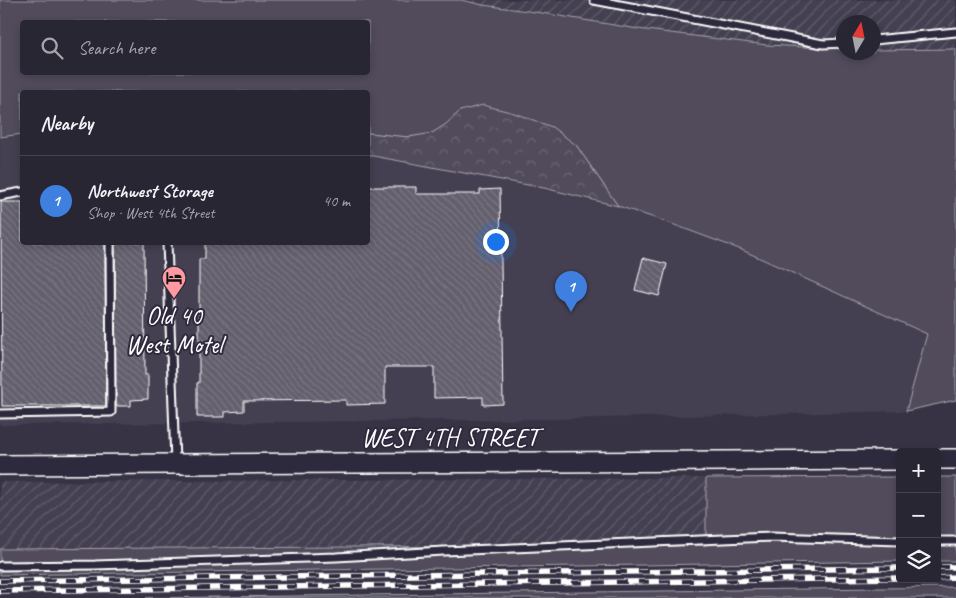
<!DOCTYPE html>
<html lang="en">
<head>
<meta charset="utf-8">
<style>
  body { margin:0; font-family:Caveat,sans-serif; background:#312e3c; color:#f1f3f6 }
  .controls { position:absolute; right:15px; bottom:15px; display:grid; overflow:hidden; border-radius:5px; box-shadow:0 2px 8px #0003 }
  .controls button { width:45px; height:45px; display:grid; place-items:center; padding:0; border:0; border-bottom:1px solid #45434f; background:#292634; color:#f1f3f6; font:25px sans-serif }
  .compass { position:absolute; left:836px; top:15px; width:45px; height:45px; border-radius:50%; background:#292634; box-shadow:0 2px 8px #0003; rotate:10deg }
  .you { position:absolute; left:495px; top:241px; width:18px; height:18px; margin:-12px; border:4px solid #fff; border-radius:50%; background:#1a73e8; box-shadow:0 0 0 8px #1a73e833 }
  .badge { display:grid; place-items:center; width:32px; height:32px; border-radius:50%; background:#8abfa5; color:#fff; font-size:16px; font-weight:700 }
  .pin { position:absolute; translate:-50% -41px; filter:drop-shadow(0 1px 2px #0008) }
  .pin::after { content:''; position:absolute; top:26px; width:18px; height:15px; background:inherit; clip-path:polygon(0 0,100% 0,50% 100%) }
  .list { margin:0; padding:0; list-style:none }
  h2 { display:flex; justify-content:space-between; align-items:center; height:65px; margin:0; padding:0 20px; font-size:21px }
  h2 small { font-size:16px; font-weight:400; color:#a5a5ac }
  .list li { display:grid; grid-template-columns:32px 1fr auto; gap:15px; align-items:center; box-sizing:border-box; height:90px; padding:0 20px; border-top:1px solid #45434f }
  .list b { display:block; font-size:19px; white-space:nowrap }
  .list p { margin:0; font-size:16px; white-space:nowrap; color:#a5a5ac }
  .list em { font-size:16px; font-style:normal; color:#a5a5ac }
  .icon { flex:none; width:28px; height:28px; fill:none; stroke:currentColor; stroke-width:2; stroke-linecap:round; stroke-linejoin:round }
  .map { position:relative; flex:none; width:956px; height:598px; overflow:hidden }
  .search { position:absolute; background:#292634; box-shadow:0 2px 8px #0003; left:20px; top:20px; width:350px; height:55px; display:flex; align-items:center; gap:12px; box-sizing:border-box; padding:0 18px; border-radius:5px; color:#a5a5ac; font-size:19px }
  .panel { position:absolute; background:#292634; box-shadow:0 2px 8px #0003; left:20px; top:90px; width:350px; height:155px; border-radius:5px }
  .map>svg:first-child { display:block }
  .built { fill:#444051 }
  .industrial { fill:url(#industrial-furrows) }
  .green { fill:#514c5c; stroke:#a8a6ae; fill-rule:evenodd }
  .forest { fill:url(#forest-crowns); stroke:#a8a6ae }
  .building { fill:url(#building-back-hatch); stroke:#fff }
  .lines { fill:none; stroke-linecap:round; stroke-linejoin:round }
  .service-casing { stroke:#fff; stroke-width:11 }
  .secondary-casing { stroke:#fff; stroke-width:22 }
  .service { stroke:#2f2a3d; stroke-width:7 }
  .secondary { stroke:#2f2a3d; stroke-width:19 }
  .rail-casing { stroke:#fff; stroke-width:5.5 }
  .rail { stroke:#2f2a3d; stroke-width:4; stroke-dasharray:11; stroke-linecap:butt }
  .labels { text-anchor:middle; stroke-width:4; stroke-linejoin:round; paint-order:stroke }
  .poi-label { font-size:25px; fill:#fff; stroke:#2f2a3d }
  .street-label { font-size:25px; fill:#fff; stroke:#2f2a3d }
</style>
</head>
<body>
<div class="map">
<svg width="956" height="598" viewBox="0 0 956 598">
  <defs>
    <pattern id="industrial-furrows" width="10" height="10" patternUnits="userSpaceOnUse" patternTransform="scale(1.25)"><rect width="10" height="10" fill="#444051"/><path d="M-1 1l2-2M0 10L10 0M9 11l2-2" fill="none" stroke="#605d6b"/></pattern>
    <pattern id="forest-crowns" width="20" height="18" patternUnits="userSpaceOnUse" patternTransform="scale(1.25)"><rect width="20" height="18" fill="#514c5c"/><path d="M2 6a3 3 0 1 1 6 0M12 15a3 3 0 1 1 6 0" fill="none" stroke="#6b6774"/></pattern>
    <pattern id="building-back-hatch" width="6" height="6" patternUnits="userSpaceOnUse" patternTransform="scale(1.25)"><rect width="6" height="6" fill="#635f6d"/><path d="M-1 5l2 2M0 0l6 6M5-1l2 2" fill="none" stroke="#7a7783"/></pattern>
  </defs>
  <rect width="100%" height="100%" fill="#373345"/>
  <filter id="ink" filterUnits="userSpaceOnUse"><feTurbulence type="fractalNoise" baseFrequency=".02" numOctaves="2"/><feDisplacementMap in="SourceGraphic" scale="10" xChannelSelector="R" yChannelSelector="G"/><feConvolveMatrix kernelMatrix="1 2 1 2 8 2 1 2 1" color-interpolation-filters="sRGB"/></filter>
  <g filter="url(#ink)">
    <path class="built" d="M 22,134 L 22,242 L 368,242 L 368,155 L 544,188 L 618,206 L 661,220 L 742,250 L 928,334 L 906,411 L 557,419 L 0,425 L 0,137 Z"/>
    <path class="industrial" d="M 461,0 L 956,0 L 956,49 L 874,50 L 874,22 L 844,22 L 843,49 L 767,45 L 638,29 L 542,13 L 483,5 Z
      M 706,478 L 706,545 L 0,549 L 0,482 Z"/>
    <path class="green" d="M 0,0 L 461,0 L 483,5 L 542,13 L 638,29 L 767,45 L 843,49 L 844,52 L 874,52 L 874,50 L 956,49 L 956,400 L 906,411 L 927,334 L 742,250 L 661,220 L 618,206 L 576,145 L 460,111 C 452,119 443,129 432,133 C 412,140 388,135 368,133 L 368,92 L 22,92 L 22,134 L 0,137 ZM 22,22 L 368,22 L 368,72 L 22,72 Z
      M 900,477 L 900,561 L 0,575 L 0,549 L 706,545 L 706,478 Z
      M 937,477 L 956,477 L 956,561 L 937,561 Z
      M 956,587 L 956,598 L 146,598 Z"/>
    <path class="forest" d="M 483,105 L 514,113 L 552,127 L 576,145 L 618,206 L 544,188 L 368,155 L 368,133 L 409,137 L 432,133 L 446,124 L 460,111 Z"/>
    <path class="building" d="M 368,187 L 416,187 L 416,194 L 480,194 L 480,190 L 500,189 L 503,404 L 483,405 L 483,397 L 434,398 L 434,367 L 385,367 L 385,404 L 346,405 L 346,400 L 244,401 L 244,411 L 225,412 L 225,417 L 197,417 L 197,383 L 199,383 L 199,259 L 205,259 L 205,242 L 368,242 Z
      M 1,202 L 22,202 L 22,242 L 105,242 L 106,406 L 2,406 Z
      M 115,242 L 144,242 L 145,375 L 148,375 L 148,399 L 131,400 L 131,406 L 116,406 Z
      M 643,258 L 667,264 L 659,296 L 635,290 Z"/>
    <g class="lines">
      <defs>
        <path id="service" d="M 594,0 L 823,44 L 844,43
          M 874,40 L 956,32
          M 0,196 L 22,192
          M 167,242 L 175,462
          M 0,414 L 111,412 L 110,242
          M 937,541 L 956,541
          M 0,566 L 95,565 L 336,557 L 444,551 L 771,537 L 900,541"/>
        <path id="secondary" d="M 937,459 L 956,459
          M 0,465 L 900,460"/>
      </defs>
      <use href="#service" class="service-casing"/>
      <use href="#secondary" class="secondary-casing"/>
      <use href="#service" class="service"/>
      <use href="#secondary" class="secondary"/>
      <defs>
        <path id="rail" d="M 937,567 L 956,567
          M 937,578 L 956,577
          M 0,581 L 900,568
          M 0,591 L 900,578"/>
      </defs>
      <use href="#rail" class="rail-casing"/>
      <use href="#rail" class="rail"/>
    </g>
  </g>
  <defs>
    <symbol id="hotel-pin" viewBox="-11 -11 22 30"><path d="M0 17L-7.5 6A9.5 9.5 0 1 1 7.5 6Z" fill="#ff9aa2" stroke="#2f2a3d"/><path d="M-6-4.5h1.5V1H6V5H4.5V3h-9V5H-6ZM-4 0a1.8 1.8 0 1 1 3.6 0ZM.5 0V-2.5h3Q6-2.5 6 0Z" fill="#111"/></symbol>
  </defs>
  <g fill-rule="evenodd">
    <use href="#hotel-pin" x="160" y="264" width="28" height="38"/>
  </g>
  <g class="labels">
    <g class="poi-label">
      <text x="174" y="324">Old 40<tspan x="174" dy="29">West Motel</tspan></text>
    </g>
    <g class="street-label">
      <text x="450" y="446">WEST 4TH STREET</text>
    </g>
  </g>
</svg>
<div class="controls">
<button>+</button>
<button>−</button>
<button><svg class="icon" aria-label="layers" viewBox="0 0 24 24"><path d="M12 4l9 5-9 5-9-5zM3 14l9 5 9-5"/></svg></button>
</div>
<svg class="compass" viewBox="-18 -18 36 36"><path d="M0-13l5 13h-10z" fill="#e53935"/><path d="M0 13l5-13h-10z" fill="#a5a5ac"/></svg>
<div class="you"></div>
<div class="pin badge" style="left:571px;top:312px;background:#3f7fe0">1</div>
<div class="search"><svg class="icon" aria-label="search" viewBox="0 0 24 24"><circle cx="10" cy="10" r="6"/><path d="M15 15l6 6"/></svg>Search here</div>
<section class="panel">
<h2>Nearby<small></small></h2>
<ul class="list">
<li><span class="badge" style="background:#3f7fe0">1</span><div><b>Northwest Storage</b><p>Shop · West 4th Street</p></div><em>40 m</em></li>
</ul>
</section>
</div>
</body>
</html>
